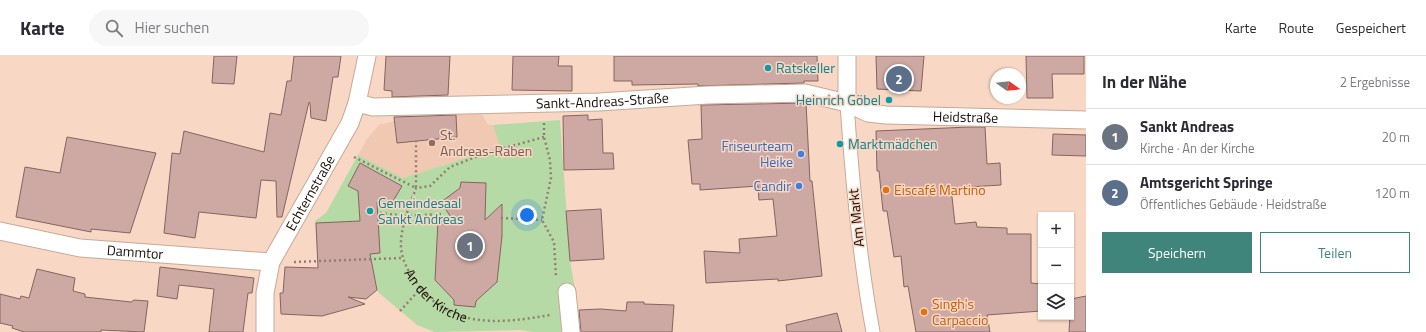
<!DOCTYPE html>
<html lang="de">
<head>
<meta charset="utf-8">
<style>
  body { margin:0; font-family:"Titillium Web",sans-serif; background:#f7f7f7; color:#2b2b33 }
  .controls { position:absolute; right:12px; bottom:12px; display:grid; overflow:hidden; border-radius:0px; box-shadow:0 1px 3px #0004 }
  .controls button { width:36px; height:36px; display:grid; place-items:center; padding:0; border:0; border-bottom:1px solid #e1e1e2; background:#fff; color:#2b2b33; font:20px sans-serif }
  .compass { position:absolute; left:990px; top:12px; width:36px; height:36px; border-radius:50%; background:#fff; box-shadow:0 1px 3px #0004; rotate:105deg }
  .you { position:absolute; left:527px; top:159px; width:14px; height:14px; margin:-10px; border:3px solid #fff; border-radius:50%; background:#1a73e8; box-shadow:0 0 0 6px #1a73e833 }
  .badge { display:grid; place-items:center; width:26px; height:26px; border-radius:50%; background:#3f857b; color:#fff; font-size:13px; font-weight:700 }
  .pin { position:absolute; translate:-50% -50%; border:2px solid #fff; box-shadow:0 1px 4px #0006 }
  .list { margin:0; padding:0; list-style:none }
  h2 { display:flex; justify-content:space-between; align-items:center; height:52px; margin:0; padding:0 16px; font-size:17px }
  h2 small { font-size:13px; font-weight:400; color:#7c7c81 }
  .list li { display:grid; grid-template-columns:26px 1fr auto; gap:12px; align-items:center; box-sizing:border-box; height:56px; padding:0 16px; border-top:1px solid #e1e1e2 }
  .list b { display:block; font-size:15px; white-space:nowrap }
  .list p { margin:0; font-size:13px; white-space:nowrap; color:#7c7c81 }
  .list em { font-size:13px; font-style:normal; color:#7c7c81 }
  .actions { display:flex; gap:8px; padding:12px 16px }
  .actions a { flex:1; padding:9px 0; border:1px solid #3f857b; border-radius:0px; text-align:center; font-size:14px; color:#3f857b }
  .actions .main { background:#3f857b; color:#fff }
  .icon { flex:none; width:22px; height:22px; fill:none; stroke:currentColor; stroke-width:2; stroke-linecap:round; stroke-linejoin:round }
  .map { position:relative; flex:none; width:1086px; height:276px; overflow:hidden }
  header { display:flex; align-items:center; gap:24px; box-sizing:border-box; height:56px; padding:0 20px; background:#fff; border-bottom:1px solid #e1e1e2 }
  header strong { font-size:19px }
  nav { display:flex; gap:22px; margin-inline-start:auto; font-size:14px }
  .search { width:280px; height:36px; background:#f7f7f7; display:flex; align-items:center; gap:10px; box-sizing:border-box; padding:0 14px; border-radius:22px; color:#7c7c81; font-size:15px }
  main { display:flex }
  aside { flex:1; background:#fff }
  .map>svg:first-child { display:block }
  .built { fill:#f1c9b3 }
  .green { fill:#b5daa6 }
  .building { fill:#cea9a3; stroke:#85645f }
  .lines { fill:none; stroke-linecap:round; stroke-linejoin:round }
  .pedestrian-casing { stroke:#c8a997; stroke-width:15 }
  .minor-casing { stroke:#c8a997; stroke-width:19 }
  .path { stroke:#957e71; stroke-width:2.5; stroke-dasharray:2 3; stroke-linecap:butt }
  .pedestrian { stroke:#fff; stroke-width:13 }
  .minor { stroke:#fff; stroke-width:17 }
  .culture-dot { fill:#0f9aa8; stroke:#f8d7c4; stroke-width:1.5 }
  .education-dot { fill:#8d6e63; stroke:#f8d7c4; stroke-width:1.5 }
  .shop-dot { fill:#3f7fe0; stroke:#f8d7c4; stroke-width:1.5 }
  .food-dot { fill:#e8710a; stroke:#f8d7c4; stroke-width:1.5 }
  .labels { text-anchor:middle; stroke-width:3; stroke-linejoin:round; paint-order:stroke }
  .culture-label { font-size:14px; fill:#0d838f; stroke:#f8d7c4; text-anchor:start }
  .street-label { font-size:14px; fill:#190e08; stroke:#f8d7c4 }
  .education-label { font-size:14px; fill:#785e54; stroke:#f8d7c4; text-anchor:start }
  .shop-label { font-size:14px; fill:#366cbe; stroke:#f8d7c4; text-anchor:end }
  .food-label { font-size:14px; fill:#c56008; stroke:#f8d7c4; text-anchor:start }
</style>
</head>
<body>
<header>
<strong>Karte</strong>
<div class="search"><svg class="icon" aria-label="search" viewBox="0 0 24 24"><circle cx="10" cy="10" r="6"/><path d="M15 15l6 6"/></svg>Hier suchen</div>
<nav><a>Karte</a><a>Route</a><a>Gespeichert</a></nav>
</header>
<main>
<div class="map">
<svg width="1086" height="276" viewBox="0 0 1086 276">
  <rect width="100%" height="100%" fill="#f8d7c4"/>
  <path class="built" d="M 455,57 L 482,58 L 488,69 L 493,69 L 500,91 L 403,122 L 358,99 L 367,83 L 379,69 L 394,65 Z"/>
  <path class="green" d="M 560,64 L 570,205 L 576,238 L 577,276 L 534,276 L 520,274 L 435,276 L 417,269 L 378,236 L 371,205 L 318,209 L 315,165 L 326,157 L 358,99 L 403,122 L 500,91 L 493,69 Z"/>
  <path class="building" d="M 214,0 L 237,0 L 234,28 L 212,27 Z
    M 294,0 L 341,0 L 338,21 L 333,21 L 326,65 L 311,62 L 310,47 L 309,46 L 282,161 L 277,161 L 276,125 L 261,124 L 256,162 L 199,156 L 195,182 L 164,177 L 172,97 L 180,98 L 184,75 L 264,96 L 270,57 L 281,59 L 287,25 L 291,25 Z
    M 386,0 L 450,0 L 448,39 L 392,41 L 392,35 L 384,34 Z
    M 513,0 L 559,0 L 558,10 L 572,10 L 572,35 L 512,34 Z
    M 614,0 L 817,0 L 818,25 L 804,25 L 804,27 L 698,30 L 698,28 L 632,29 L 632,25 L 614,25 Z
    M 876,0 L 924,0 L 921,35 L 877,33 Z
    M 1026,0 L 1084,0 L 1084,18 L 1052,18 L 1053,42 L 1027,42 Z
    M 806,47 L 810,125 L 812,125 L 822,220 L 778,225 L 778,223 L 706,227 L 704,195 L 740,197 L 739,183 L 777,180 L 773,143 L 759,144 L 758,130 L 700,134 L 700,128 L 692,128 L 688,84 L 702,83 L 701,49 Z
    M 456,59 L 457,81 L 397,87 L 394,61 Z
    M 588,59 L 588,64 L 602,63 L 603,97 L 613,97 L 614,113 L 564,114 L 563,60 Z
    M 970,71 L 985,71 L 987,108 L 1000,107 L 1001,129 L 951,132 L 955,168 L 976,166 L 977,171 L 1007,172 L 1007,178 L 1031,178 L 1031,227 L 1041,228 L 1041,255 L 987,259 L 990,276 L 916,276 L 908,230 L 904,231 L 901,200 L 894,201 L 887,155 L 883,155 L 879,115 L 877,115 L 876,75 Z
    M 1053,78 L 1086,79 L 1086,100 L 1052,99 Z
    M 67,81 L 156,97 L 130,177 L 91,173 L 91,176 L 16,161 L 25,111 L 60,117 Z
    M 360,107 L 402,130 L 389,152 L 377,146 L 380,197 L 370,198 L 377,234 L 366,243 L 348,241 L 365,248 L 322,260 L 281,258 L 280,237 L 283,237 L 285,211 L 318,212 L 316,167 L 360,165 L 358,135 L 348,130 Z
    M 461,126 L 486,127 L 485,164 L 502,148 L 502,180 L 497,226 L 476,245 L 475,251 L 454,249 L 454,244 L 435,224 L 438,165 L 454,166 L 441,146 L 460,132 Z
    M 601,153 L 604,203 L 570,205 L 566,155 Z
    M 160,211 L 254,222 L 252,237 L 248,237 L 243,276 L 209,276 L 214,233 L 179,229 L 177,243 L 157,240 Z
    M 37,213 L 75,222 L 73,235 L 85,238 L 85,241 L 131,246 L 134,244 L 148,245 L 144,276 L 101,274 L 101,276 L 24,276 L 12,272 L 13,270 L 0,267 L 0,238 L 20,243 L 21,240 L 29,242 Z
    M 1086,240 L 1086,276 L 1069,276 L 1071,243 Z
    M 627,246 L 644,246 L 644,248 L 674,249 L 672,276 L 581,276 L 579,254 L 601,253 L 626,255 Z
    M 837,257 L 842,276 L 787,276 L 786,269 Z"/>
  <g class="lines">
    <defs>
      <path id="pedestrian" d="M 847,47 C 852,124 859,200 873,276"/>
      <g id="minor">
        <path d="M 847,0 L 847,47"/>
        <path id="s2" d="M 357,47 L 373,51 L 599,46 L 708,39 L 805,37 L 847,47 L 868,57 L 886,59 L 1086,64"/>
        <path id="s3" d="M 0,175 L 80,192 L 271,206"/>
        <path d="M 567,236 L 571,276"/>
        <path id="s4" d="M 265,276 L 265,237 L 271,206 L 350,67 L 357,47 L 367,0"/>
      </g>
    </defs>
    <use href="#pedestrian" class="pedestrian-casing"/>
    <use href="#minor" class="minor-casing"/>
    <g class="path">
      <path d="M 544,67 L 544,81 L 550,104 L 551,122 L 542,164 L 554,186 L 556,221"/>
      <path id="s1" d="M 544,81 L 486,97 L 450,111 L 430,130 L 416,132 C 410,149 402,167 401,185 C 400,201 407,214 417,227 C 450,273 499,268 550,259"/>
      <path d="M 354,101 L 416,132 L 416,85"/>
      <path d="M 380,157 L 406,160 L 441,158"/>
      <path d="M 501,162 L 542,164"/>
      <path d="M 294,206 L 402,202"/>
      <path d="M 400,255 L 421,232"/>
    </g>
    <use href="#pedestrian" class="pedestrian"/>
    <use href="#minor" class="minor"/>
  </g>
  <g class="culture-dot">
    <circle cx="768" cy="12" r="4"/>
    <circle cx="889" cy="44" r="4"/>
    <circle cx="840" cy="88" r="4"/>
    <circle cx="370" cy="155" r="4"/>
  </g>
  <circle class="education-dot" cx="432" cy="87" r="4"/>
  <g class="shop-dot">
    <circle cx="801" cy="98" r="4"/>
    <circle cx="799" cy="130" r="4"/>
  </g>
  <g class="food-dot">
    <circle cx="886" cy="134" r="4"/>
    <circle cx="924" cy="256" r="4"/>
  </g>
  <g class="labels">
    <g class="culture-label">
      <text x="776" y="17">Ratskeller</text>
      <text x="881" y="49" text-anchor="end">Heinrich Göbel</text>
      <text x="848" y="93">Marktmädchen</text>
      <text x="378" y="152">Gemeindesaal<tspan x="378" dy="16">Sankt Andreas</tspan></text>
    </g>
    <g class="street-label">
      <text dy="5" stroke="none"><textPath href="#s2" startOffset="246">Sankt-Andreas-Straße</textPath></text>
      <text dy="5" stroke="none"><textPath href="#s2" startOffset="613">Heidstraße</textPath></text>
      <text dy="5" stroke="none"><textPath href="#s4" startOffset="150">Echternstraße</textPath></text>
      <text transform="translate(856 162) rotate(-96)" y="5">Am Markt</text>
      <text dy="5" stroke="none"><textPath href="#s3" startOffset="137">Dammtor</textPath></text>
      <text dy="5" stroke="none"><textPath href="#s1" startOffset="265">An der Kirche</textPath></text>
    </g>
    <g class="education-label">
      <text x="440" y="84">St.<tspan x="440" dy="16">Andreas-Raben</tspan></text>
    </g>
    <g class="shop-label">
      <text x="793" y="95">Friseurteam<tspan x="793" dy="16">Heike</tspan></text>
      <text x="791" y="135">Candir</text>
    </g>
    <g class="food-label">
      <text x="894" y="139">Eiscafé Martino</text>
      <text x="932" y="253">Singh's<tspan x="932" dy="16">Carpaccio</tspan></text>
    </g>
  </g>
</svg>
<div class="controls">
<button>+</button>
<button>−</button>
<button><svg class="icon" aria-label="layers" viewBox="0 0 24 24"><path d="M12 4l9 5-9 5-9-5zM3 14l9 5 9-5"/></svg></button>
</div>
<svg class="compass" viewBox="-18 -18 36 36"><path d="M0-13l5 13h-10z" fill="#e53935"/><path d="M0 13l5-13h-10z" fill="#7c7c81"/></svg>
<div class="you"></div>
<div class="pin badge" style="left:470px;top:190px;background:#6b7280">1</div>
<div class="pin badge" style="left:899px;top:23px;background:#5c6f8a">2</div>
</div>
<aside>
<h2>In der Nähe<small>2 Ergebnisse</small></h2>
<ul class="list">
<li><span class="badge" style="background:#6b7280">1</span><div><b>Sankt Andreas</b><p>Kirche · An der Kirche</p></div><em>20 m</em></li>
<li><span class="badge" style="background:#5c6f8a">2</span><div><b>Amtsgericht Springe</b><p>Öffentliches Gebäude · Heidstraße</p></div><em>120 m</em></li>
</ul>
<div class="actions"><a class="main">Speichern</a><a>Teilen</a></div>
</aside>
</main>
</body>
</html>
